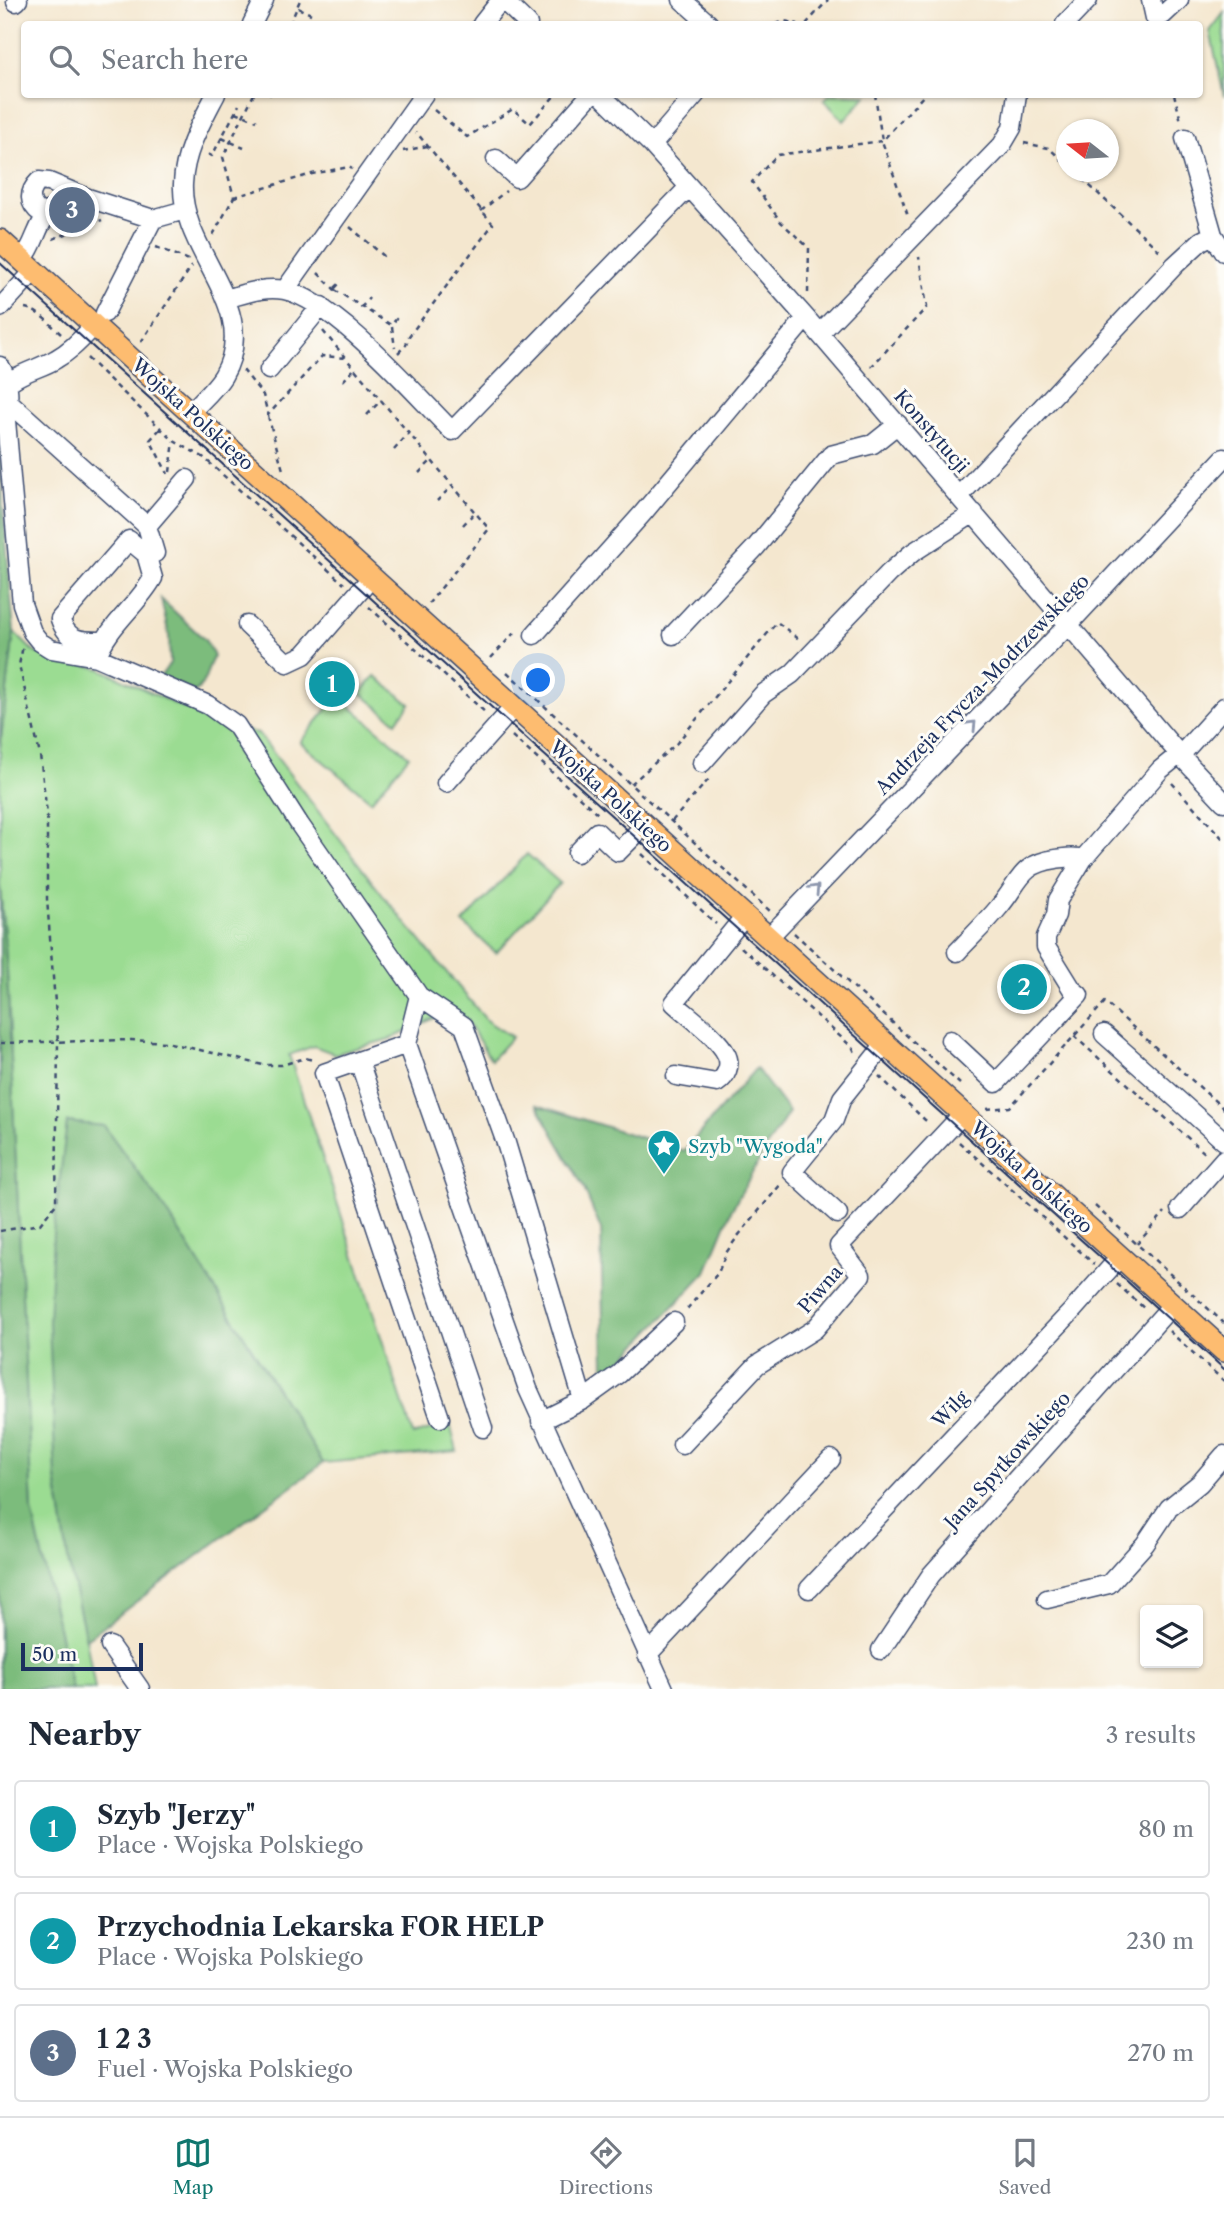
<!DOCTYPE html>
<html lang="en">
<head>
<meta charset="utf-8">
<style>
  body { margin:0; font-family:"Libre Caslon Text",serif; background:#f2f2f3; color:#1f2937 }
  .controls { position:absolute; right:21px; bottom:21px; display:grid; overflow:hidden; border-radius:7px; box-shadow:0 2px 5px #0004 }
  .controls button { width:63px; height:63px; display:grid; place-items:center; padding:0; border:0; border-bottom:2px solid #e0e1e3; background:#fff; color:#1f2937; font:35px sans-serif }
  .compass { position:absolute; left:1056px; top:119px; width:63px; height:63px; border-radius:50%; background:#fff; box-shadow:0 2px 5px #0004; rotate:287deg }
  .scale { position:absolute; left:21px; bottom:18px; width:122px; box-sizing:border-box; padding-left:7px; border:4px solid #1b2f5e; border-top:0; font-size:19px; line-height:24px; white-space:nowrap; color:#1b2f5e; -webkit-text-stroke:5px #fdfcf7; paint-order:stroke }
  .you { position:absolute; left:539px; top:681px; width:24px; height:24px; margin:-18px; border:5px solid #fff; border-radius:50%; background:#1a73e8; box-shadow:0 0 0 10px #1a73e833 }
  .badge { display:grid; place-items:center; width:46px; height:46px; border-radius:50%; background:#0f766e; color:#fff; font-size:23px; font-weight:700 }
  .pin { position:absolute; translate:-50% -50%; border:4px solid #fff; box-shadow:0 2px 7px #0006 }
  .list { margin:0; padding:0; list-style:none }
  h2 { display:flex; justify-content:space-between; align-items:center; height:91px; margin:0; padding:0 28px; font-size:30px }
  h2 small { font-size:23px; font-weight:400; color:#747a83 }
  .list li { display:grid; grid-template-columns:46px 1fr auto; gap:21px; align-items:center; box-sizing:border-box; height:98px; margin:0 14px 14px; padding:0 14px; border:2px solid #e0e1e3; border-radius:7px }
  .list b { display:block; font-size:26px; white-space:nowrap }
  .list p { margin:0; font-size:23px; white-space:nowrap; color:#747a83 }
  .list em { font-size:23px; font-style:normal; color:#747a83 }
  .icon { flex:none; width:38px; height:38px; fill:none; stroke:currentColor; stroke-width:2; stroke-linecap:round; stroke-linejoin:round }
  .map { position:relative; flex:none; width:1224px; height:1689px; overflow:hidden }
  .search { position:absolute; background:#fff; box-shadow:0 2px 5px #0004; left:21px; right:21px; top:21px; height:77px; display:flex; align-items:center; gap:18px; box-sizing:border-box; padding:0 24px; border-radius:7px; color:#747a83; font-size:26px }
  .sheet { height:427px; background:#fff }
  nav { display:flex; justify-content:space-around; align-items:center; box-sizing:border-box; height:98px; border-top:2px solid #e0e1e3; background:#fff; font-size:19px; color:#747a83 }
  nav a { display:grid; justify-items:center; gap:4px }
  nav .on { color:#0f766e }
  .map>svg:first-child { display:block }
  .green { fill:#9bdc92; stroke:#5b8678; stroke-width:2 }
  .forest { fill:#7cbc7c; stroke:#4c766d; stroke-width:2 }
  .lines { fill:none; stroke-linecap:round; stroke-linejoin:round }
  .minor-casing { stroke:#3c4b6f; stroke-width:21 }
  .major-casing { stroke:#3c4b6f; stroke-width:24 }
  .path { stroke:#3c4b6f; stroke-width:2.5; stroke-dasharray:5 5; stroke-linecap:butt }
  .minor { stroke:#fff; stroke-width:18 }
  .major { stroke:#fdbc6f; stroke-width:21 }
  .tram { stroke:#1b2f5e; stroke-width:2 }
  .oneway { stroke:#8d97ae }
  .labels { text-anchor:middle; stroke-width:6; stroke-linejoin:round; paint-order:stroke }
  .street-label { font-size:19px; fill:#1b2f5e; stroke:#fdfcf7 }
  .culture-label { font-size:19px; fill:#0d838f; stroke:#fdfcf7; text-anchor:start }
</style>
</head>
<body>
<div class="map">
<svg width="1224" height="1689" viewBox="0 0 1224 1689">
  <rect width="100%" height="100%" fill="#fdfcf7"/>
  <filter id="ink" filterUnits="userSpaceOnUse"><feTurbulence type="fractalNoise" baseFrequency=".0143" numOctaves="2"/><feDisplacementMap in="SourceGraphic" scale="14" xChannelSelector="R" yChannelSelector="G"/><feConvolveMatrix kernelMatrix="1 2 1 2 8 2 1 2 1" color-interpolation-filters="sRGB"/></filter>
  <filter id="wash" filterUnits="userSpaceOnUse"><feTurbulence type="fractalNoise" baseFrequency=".00686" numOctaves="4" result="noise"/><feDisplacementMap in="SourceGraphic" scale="28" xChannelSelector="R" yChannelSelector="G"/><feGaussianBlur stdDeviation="1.57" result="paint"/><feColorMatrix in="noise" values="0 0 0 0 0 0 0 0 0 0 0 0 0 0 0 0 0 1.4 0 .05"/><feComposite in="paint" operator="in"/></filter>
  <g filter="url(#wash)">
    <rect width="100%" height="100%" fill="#f4e7cf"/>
    <path class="green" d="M 1224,13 L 1224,96 L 1210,31 Z
      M 829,95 L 829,94 L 867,95 L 844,121 L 824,100 Z
      M 14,632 L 34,652 L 101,669 L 175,704 L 209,716 L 231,729 L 258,733 L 384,897 L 487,1021 L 512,1037 L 491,1060 L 468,1023 L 453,1009 L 393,1038 L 335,1054 L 314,1046 L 289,1055 L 413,1435 L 450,1424 L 457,1451 L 323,1463 L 167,1212 L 104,1126 L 67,1122 L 56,1478 L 69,1565 L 86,1639 L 95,1689 L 72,1689 L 32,1511 L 7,971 L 0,887 L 0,747 Z
      M 375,676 L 410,704 L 396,722 L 361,693 Z
      M 338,696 L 409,756 L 371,801 L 300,742 Z
      M 527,854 L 560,883 L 496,953 L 463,923 Z"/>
    <path class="forest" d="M 0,445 L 3,507 L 14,632 L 0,747 Z
      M 161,599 L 205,640 L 214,656 C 204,672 210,679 195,692 L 160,677 L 170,663 L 169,636 Z
      M 0,887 L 7,971 L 32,1511 L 72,1689 L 0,1689 Z
      M 756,1068 L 789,1112 L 766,1148 L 731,1211 L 706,1272 L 617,1366 L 604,1368 L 601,1230 L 583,1186 L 537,1105 L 684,1151 Z
      M 67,1122 L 104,1126 L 167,1212 L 323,1463 L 86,1639 L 69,1565 L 56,1478 L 49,1324 L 53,1233 Z"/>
  </g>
  <g filter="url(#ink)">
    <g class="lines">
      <defs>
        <path id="minor" d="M 503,0 L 528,24
          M 682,0 L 709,24
          M 1151,0 L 1155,18 L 1163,15 L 1179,0
          M 16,2 L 18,0
          M 252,24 L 264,0
          M 482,24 L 501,0
          M 1065,24 L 1088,0
          M 600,94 L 652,145 L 806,318 L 1179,754 L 1224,802
          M 1185,138 L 1213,235 L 1224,252
          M 652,145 L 696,94
          M 496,159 L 517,178 L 591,94
          M 88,198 L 41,213 C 28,204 28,192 39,181 L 49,182 L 88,198 L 153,219 L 185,210
          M 22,260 C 35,246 36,226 49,212
          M 285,290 L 424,94
          M 225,299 C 244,294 264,286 284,290 C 335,301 413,392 452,431 L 689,187
          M 0,308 L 34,271
          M 105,313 L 153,219
          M 820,333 L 1002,145 L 1012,128 L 1017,94
          M 0,366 C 7,377 12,397 5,409 L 22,604 L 32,632 L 40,642 L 51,649 L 97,657 L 208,705 L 236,725 L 300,825 L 419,996 L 464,1026 L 506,1143 L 583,1400
          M 269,370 L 321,306
          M 2,390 C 12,374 40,369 56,359 C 72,350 82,338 95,325
          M 9,402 L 147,526 L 155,553
          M 191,412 C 202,400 215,389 223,376 C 263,309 180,252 183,184 C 184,152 201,123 216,94
          M 960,495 L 1175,265 L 1201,241 L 1213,235
          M 147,526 L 187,479
          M 247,625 L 287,663 L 304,655 L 372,577
          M 534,635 L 643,513 L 806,318
          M 673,635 L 756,547 L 831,455 L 873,444 L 898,424
          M 97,657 C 106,628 138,605 153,578 L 146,554 L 129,540 L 60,619 C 68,642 81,641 103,641
          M 702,763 L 763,694 L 792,674 L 889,573 L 912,553 L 974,513
          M 446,783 L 513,708
          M 577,853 L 597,832 L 618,852 L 644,826
          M 768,938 L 1069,624 L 1224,458
          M 957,952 C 971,937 986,923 999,907 C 1020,883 1019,864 1056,859 C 1065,858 1074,856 1083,859
          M 419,996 L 407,1044 L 528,1389 L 664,1689
          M 1104,1034 L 1224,1141
          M 950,1040 L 996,1083 L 1079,995 L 1072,989 L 1046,947 L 1046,937 L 1056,915 L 1058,900 L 1083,859 L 1160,770 L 1186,749 L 1224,707
          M 407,1044 L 324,1073 L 440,1418
          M 359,1061 L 483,1428
          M 676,1076 L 717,1083 C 726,1077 732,1065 726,1054 C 718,1037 688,1016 674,1003 L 744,917
          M 1180,1209 L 1224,1159
          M 838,1214 L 792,1172 L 834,1120 L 842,1098 L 885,1044
          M 541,1421 L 583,1400 L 619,1374 L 674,1322
          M 682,1445 L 757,1365 L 815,1329 L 861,1275 L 839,1246 L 963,1114
          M 809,1589 L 1072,1311 L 1120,1257
          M 1047,1599 L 1109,1584 L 1145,1544 L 1169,1508 L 1200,1483 L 1224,1455
          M 110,1646 L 140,1689
          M 881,1650 L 931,1575 L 1173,1304
          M 647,1655 L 831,1459"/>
        <path id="major" d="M 0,240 L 1224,1351"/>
      </defs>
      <use href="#minor" class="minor-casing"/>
      <use href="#major" class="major-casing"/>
      <path class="path" d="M 298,8 L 311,14
        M 290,24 L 300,0
        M 776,24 L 785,21 L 798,24
        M 806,24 L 828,0
        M 270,94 L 271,95
        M 452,94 L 455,97
        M 875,94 L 882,141 L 908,216
        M 1174,94 L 1181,121
        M 434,110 L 467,137 L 513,109 L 530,124 L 556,94
        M 236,112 L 257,121
        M 222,138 L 244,148
        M 1024,143 L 1049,148 L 1066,164
        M 403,151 L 427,146
        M 208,154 L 212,156 L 239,105
        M 1075,172 L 1162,253
        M 234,197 L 312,174 L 349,167 L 352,169
        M 481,211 L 506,191
        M 350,227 L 385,257
        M 213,235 L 234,197 L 223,157 L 254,94
        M 53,239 L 102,220
        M 156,247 L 189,260
        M 318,273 L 335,290
        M 335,288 L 341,282
        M 335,290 L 391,325 L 399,316
        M 808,293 L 809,248 L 781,222 L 752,182 L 777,155 L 882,141 L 925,94
        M 25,308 C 38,310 51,325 61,334
        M 361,308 L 369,298
        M 392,327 L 395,348
        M 323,331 L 489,529 L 429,603
        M 141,342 L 192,266
        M 398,353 L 406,345 L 409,336 L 493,224 L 416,132
        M 87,358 L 174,441 L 203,457 L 344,584
        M 871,367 L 927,307 L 919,257
        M 243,370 L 263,395 L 268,415 L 322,356 L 347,358
        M 343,381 L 355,368
        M 367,415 L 381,400
        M 268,416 L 283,470
        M 160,429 L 150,440 L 168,474
        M 394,450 L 408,434
        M 170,472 L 174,441
        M 419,473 L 431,461
        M 437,501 L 452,486
        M 463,525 L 475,512
        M 369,607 L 486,713
        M 491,658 L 513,634 L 519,634
        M 507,672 L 771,912
        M 512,736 L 598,814
        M 1172,783 L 1224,840
        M 631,784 L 676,744 L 777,622 L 800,640
        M 672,821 L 709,779
        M 642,854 L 716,924
        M 794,933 L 960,1084
        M 741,947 L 853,1048 L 856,1055
        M 1074,1036 L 1207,1155
        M 0,1043 L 131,1040 L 166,1042 L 263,1065 L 282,1065 L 305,1058 L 313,1060
        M 879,1076 L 925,1120 L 931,1122
        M 987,1109 L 1010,1107 L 1105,1002 L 1224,1109
        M 959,1142 L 1094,1264
        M 1095,1206 L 1224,1323
        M 0,1231 L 40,1224 L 56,1204 L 58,1042 L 47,899 L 47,814 L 40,755 L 19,665 L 23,646
        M 1137,1244 L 1165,1212
        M 1117,1284 L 1146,1310
        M 687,1309 L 718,1273 L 726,1253 L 738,1236 L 781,1184
        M 1169,1331 L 1224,1381
        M 1223,1689 L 1224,1689"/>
      <use href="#minor" class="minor"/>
      <use href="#major" class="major"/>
      <path class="tram" d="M 0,263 L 1224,1369"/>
    </g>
    <defs><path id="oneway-chevron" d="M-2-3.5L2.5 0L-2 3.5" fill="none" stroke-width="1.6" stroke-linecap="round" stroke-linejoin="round" transform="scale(1.75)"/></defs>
    <g class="oneway">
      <use href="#oneway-chevron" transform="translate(972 725) rotate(-46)"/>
      <use href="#oneway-chevron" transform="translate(815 889) rotate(-46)"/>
    </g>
  </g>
  <defs>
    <symbol id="sight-pin" viewBox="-11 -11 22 30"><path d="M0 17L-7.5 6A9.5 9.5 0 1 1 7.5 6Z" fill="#0f9aa8" stroke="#fdfcf7"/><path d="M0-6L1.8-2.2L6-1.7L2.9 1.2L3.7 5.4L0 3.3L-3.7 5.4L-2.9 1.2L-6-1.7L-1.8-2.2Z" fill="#fff"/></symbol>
  </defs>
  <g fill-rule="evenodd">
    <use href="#sight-pin" x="645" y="1127" width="38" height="52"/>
  </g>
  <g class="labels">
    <g class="street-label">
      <text transform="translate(193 414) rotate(42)" y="7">Wojska Polskiego</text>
      <text transform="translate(932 431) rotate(49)" y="7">Konstytucji</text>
      <text transform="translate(982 684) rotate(-46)" y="7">Andrzeja Frycza-Modrzewskiego</text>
      <text transform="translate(611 796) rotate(42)" y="7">Wojska Polskiego</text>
      <text transform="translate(1032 1177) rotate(42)" y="7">Wojska Polskiego</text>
      <text transform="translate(820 1289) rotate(-49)" y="7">Piwna</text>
      <text transform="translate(950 1409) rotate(-46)" y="7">Wilg</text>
      <text transform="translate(1007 1460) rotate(-48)" y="7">Jana Spytkowskiego</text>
    </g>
    <g class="culture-label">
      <text x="688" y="1153">Szyb "Wygoda"</text>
    </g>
  </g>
</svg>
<div class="controls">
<button><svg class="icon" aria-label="layers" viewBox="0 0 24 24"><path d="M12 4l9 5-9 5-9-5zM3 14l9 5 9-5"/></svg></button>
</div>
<svg class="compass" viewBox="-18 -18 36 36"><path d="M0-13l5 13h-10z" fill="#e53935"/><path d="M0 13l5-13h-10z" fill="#747a83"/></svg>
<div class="scale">50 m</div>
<div class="you"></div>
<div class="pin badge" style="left:332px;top:684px;background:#0f9aa8">1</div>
<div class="pin badge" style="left:1024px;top:987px;background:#0f9aa8">2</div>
<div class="pin badge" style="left:72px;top:210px;background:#5c6f8a">3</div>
<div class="search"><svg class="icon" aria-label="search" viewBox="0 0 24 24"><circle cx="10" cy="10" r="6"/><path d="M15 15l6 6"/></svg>Search here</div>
</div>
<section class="sheet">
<h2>Nearby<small>3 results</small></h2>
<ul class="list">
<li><span class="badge" style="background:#0f9aa8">1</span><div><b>Szyb &quot;Jerzy&quot;</b><p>Place · Wojska Polskiego</p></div><em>80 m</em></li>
<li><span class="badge" style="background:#0f9aa8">2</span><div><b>Przychodnia Lekarska FOR HELP</b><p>Place · Wojska Polskiego</p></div><em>230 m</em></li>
<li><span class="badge" style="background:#5c6f8a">3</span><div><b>1 2 3</b><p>Fuel · Wojska Polskiego</p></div><em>270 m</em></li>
</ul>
</section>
<nav>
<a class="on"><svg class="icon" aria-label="map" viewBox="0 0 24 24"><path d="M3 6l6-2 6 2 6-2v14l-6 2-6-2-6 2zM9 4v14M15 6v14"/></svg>Map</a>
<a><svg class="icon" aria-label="directions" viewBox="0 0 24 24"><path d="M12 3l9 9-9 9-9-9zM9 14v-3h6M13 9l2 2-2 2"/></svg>Directions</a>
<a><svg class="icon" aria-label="saved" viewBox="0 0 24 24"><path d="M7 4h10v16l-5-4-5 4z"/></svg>Saved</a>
</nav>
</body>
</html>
